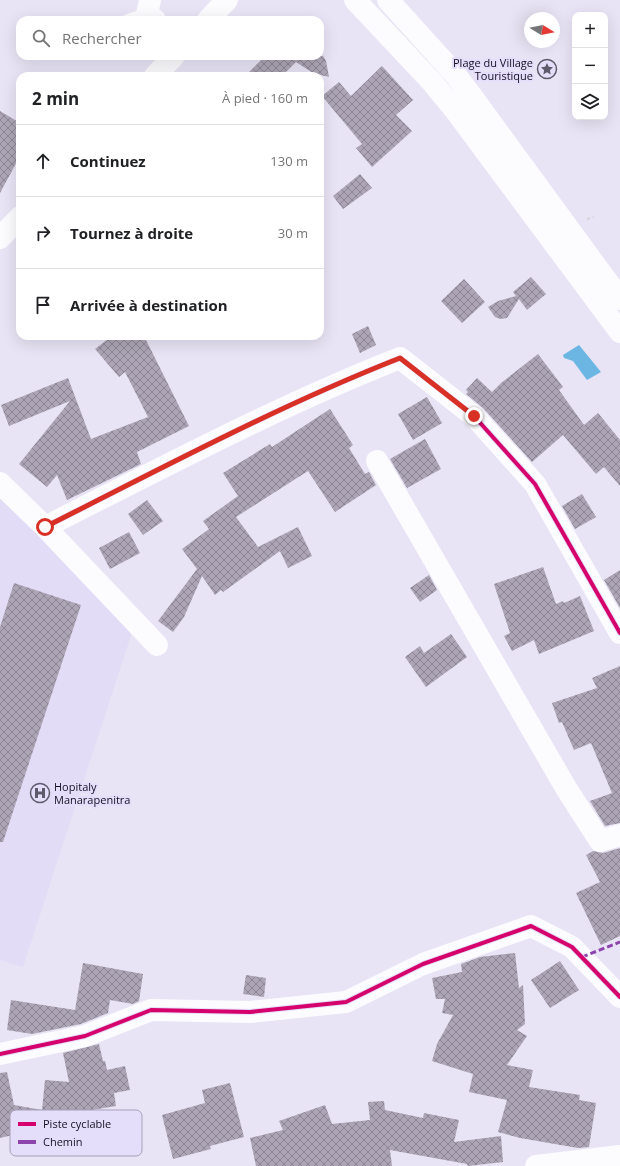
<!DOCTYPE html>
<html lang="fr">
<head>
<meta charset="utf-8">
<style>
  body { margin:0; font-family:"Open Sans",sans-serif; background:#f2f2f2; color:#202124 }
  .controls { position:absolute; right:12px; top:12px; display:grid; overflow:hidden; border-radius:8px; box-shadow:0 4px 16px #0002 }
  .controls button { width:36px; height:36px; display:grid; place-items:center; padding:0; border:0; border-bottom:1px solid #e0e0e0; background:#fff; color:#202124; font:20px sans-serif }
  .compass { position:absolute; left:524px; top:12px; width:36px; height:36px; border-radius:50%; background:#fff; box-shadow:0 4px 16px #0002; rotate:100deg }
  .stop { position:absolute; width:12px; height:12px; margin:-9px; border:3px solid #d93025; border-radius:50%; background:#fff }
  .stop.end { background:#d93025; border-color:#fff; box-shadow:0 1px 4px #0008 }
  .list { margin:0; padding:0; list-style:none }
  h2 { display:flex; justify-content:space-between; align-items:center; height:52px; margin:0; padding:0 16px; font-size:17px }
  h2 small { font-size:13px; font-weight:400; color:#757577 }
  .list li { display:grid; grid-template-columns:26px 1fr auto; gap:12px; align-items:center; box-sizing:border-box; height:72px; padding:0 16px; border-top:1px solid #e0e0e0 }
  .list b { display:block; font-size:15px; white-space:nowrap }
  .list em { font-size:13px; font-style:normal; color:#757577 }
  .icon { flex:none; width:22px; height:22px; fill:none; stroke:currentColor; stroke-width:2; stroke-linecap:round; stroke-linejoin:round }
  .map { position:relative; flex:none; width:620px; height:1166px; overflow:hidden }
  .search { position:absolute; background:#fff; box-shadow:0 4px 16px #0002; left:16px; top:16px; width:308px; height:44px; display:flex; align-items:center; gap:10px; box-sizing:border-box; padding:0 14px; border-radius:12px; color:#757577; font-size:15px }
  .panel { position:absolute; background:#fff; box-shadow:0 4px 16px #0002; left:16px; top:72px; width:308px; height:268px; border-radius:12px }
  .map>svg:first-child { display:block }
  .built { fill:#e2dcf6 }
  .water { fill:#6cb6e3 }
  .building { fill:url(#building-cross-hatch) }
  .lines { fill:none; stroke-linecap:round; stroke-linejoin:round }
  .path { stroke:#d7d6db; stroke-width:2.5; stroke-dasharray:3 3; stroke-linecap:butt }
  .service { stroke:#fcfbfe; stroke-width:12 }
  .minor { stroke:#fcfbfe; stroke-width:22 }
  .quiet { stroke:#8e44ad; stroke-width:3; stroke-dasharray:6 3; stroke-linecap:butt }
  .cycleway-casing { stroke:#e5defb; stroke-width:6 }
  .cycleway { stroke:#d6006c; stroke-width:4 }
  .route { stroke:#d93025; stroke-width:5 }
  .labels { text-anchor:middle; stroke-width:4; stroke-linejoin:round; paint-order:stroke }
  .poi-label { font-size:11px; fill:#151021; stroke:#e5defb; text-anchor:end }
  .key { fill:#e5defb; stroke:#a7a0ba; stroke-width:1 }
  .key-label { font-size:11px; fill:#151021 }
</style>
</head>
<body>
<div class="map">
<svg width="620" height="1166" viewBox="0 0 620 1166">
  <defs>
    <pattern id="building-cross-hatch" width="8" height="8" patternUnits="userSpaceOnUse"><rect width="8" height="8" fill="#ada5b5"/><path d="M0 0l8 8M0 8l8-8" fill="none" stroke="#8c8593"/></pattern>
  </defs>
  <rect width="100%" height="100%" fill="#e8e4f5"/>
  <path class="built" d="M 0,496 L 134,626 L 23,967 L 0,960 Z"/>
  <path class="water" d="M 579,345 L 601,372 L 587,380 L 573,361 L 564,358 L 563,355 Z"/>
  <path class="building" d="M 265,56 L 323,56 L 326,61 L 329,77 L 313,73 L 296,62 L 282,76 L 245,76 Z
    M 382,66 L 413,100 L 396,115 L 412,131 L 372,167 L 356,148 L 362,144 L 322,96 L 339,82 L 351,96 Z
    M 0,111 L 20,123 L 20,156 L 0,193 Z
    M 360,174 L 372,188 L 343,209 L 333,196 Z
    M 531,277 L 546,294 L 527,310 L 519,299 L 507,318 L 500,319 L 495,317 L 488,307 L 498,301 L 516,296 L 513,292 Z
    M 464,279 L 485,302 L 462,323 L 441,301 Z
    M 368,326 L 376,345 L 360,353 L 352,334 Z
    M 112,336 L 144,336 L 189,426 L 137,452 L 141,464 L 67,500 L 57,475 L 47,487 L 19,464 L 70,401 L 9,426 L 1,405 L 68,378 L 91,439 L 148,417 L 125,372 L 119,377 L 95,349 Z
    M 538,354 L 563,387 L 559,390 L 584,425 L 598,413 L 620,440 L 620,486 L 604,467 L 596,474 L 563,435 L 532,462 L 483,408 L 466,394 L 468,392 L 466,390 L 477,378 L 492,392 L 501,383 Z
    M 427,397 L 442,423 L 413,440 L 398,414 Z
    M 330,409 L 353,445 L 349,448 L 365,474 L 369,472 L 376,485 L 335,512 L 308,471 L 236,517 L 258,547 L 298,527 L 312,556 L 288,568 L 280,551 L 223,592 L 221,590 L 215,595 L 202,576 L 184,617 L 173,632 L 158,621 L 197,569 L 182,549 L 209,529 L 203,521 L 238,496 L 223,473 L 270,444 L 272,447 Z
    M 425,439 L 441,469 L 407,488 L 390,459 Z
    M 582,494 L 596,517 L 575,529 L 562,506 Z
    M 147,500 L 163,521 L 143,535 L 128,514 Z
    M 129,532 L 140,553 L 110,569 L 99,548 Z
    M 543,567 L 556,604 L 563,601 L 564,603 L 580,596 L 594,631 L 539,654 L 534,640 L 512,651 L 504,636 L 510,633 L 494,584 Z
    M 620,570 L 620,608 L 604,580 Z
    M 429,575 L 437,590 L 420,602 L 410,588 Z
    M 14,583 L 81,605 L 3,842 L 0,842 L 0,627 Z
    M 451,634 L 467,657 L 426,687 L 405,657 L 420,646 L 424,653 Z
    M 620,666 L 620,823 L 605,826 L 590,801 L 612,793 L 591,743 L 574,750 L 562,722 L 559,723 L 552,703 L 597,688 L 592,678 Z
    M 620,848 L 620,936 L 601,945 L 576,893 L 600,882 L 586,855 L 593,851 L 603,853 Z
    M 515,953 L 519,988 L 523,985 L 525,1024 L 517,1030 L 527,1036 L 507,1065 L 533,1070 L 529,1087 L 580,1095 L 579,1100 L 596,1103 L 589,1147 L 578,1148 L 520,1138 L 498,1132 L 507,1100 L 469,1092 L 473,1074 L 432,1061 L 437,1044 L 453,1015 L 442,1013 L 445,999 L 436,999 L 432,978 L 462,972 L 461,964 L 480,957 Z
    M 560,961 L 579,990 L 550,1008 L 531,980 Z
    M 83,963 L 143,974 L 139,1001 L 133,1004 L 110,1000 L 108,1013 L 81,1024 L 32,1034 L 7,1030 L 11,1000 L 75,1010 Z
    M 246,975 L 266,978 L 264,997 L 243,994 Z
    M 99,1044 L 103,1061 L 105,1061 L 107,1070 L 125,1066 L 130,1090 L 114,1093 L 116,1106 L 80,1112 L 76,1139 L 30,1131 L 0,1138 L 0,1073 L 7,1072 L 14,1105 L 42,1110 L 45,1080 L 69,1082 L 63,1053 Z
    M 230,1083 L 244,1137 L 210,1146 L 211,1149 L 173,1159 L 162,1115 L 205,1103 L 202,1090 Z
    M 384,1101 L 385,1110 L 423,1118 L 424,1113 L 459,1120 L 454,1142 L 501,1136 L 503,1162 L 468,1166 L 467,1164 L 390,1150 L 392,1166 L 256,1166 L 250,1138 L 283,1130 L 279,1121 L 325,1105 L 332,1124 L 370,1120 L 368,1102 Z"/>
  <g class="lines">
    <path class="path" d="M 587,219 L 594,217"/>
    <path class="service" d="M 128,20 L 147,14"/>
    <path class="minor" d="M 150,0 L 147,14 L 155,20
      M 355,0 L 432,82 L 455,110 L 620,332
      M 388,0 L 454,73 L 473,98 L 620,299
      M 208,20 L 227,0
      M 155,76 L 174,56
      M 0,238 L 20,217
      M 377,461 L 566,788 L 600,841 L 620,835
      M 0,483 L 45,527 L 157,645
      M 45,527 C 162,468 278,406 400,358 L 474,416 L 535,484 L 620,633
      M 0,1054 L 85,1036 L 151,1010 L 250,1012 L 346,1002 L 423,964 L 531,926 L 572,947 L 620,997
      M 536,1166 L 620,1156"/>
    <path class="quiet" d="M 582,957 L 620,942"/>
    <defs>
      <path id="cycleway" d="M 45,527 C 162,468 278,406 400,358 L 474,416 L 535,484 L 620,633
        M 0,1054 L 85,1036 L 151,1010 L 250,1012 L 346,1002 L 423,964 L 531,926 L 572,947 L 620,997"/>
    </defs>
    <use href="#cycleway" class="cycleway-casing"/>
    <use href="#cycleway" class="cycleway"/>
  </g>
  <g class="lines">
    <path class="route" d="M 45,527 C 162,468 278,406 400,358 L 474,416"/>
  </g>
  <defs>
    <symbol id="sight-ring" viewBox="-11 -11 22 22"><circle r="9.5" fill="#e5defb" stroke="#5f5a6b" stroke-width="1.5"/><path d="M0-6L1.8-2.2L6-1.7L2.9 1.2L3.7 5.4L0 3.3L-3.7 5.4L-2.9 1.2L-6-1.7L-1.8-2.2Z" fill="#5f5a6b"/></symbol>
    <symbol id="hospital-ring" viewBox="-11 -11 22 22"><circle r="9.5" fill="#e5defb" stroke="#5f5a6b" stroke-width="1.5"/><path d="M-5-5h3v3.5h4V-5h3V5h-3V1.5h-4V5h-3Z" fill="#5f5a6b"/></symbol>
  </defs>
  <g fill-rule="evenodd">
    <use href="#sight-ring" x="536" y="58" width="22" height="22"/>
    <use href="#hospital-ring" x="29" y="782" width="22" height="22"/>
  </g>
  <g class="labels">
    <g class="poi-label">
      <text x="533" y="67">Plage du Village<tspan x="533" dy="13">Touristique</tspan></text>
      <text x="54" y="791" text-anchor="start">Hopitaly<tspan x="54" dy="13">Manarapenitra</tspan></text>
    </g>
  </g>
  <rect x="10" y="1110" width="132" height="46" rx="6" class="key"/>
  <rect x="18" y="1122" width="18" height="4" fill="#d6006c"/>
  <rect x="18" y="1140" width="18" height="4" fill="#8e44ad"/>
  <g class="key-label">
    <text x="43" y="1128">Piste cyclable</text>
    <text x="43" y="1146">Chemin</text>
  </g>
</svg>
<div class="controls">
<button>+</button>
<button>−</button>
<button><svg class="icon" aria-label="layers" viewBox="0 0 24 24"><path d="M12 4l9 5-9 5-9-5zM3 14l9 5 9-5"/></svg></button>
</div>
<svg class="compass" viewBox="-18 -18 36 36"><path d="M0-13l5 13h-10z" fill="#e53935"/><path d="M0 13l5-13h-10z" fill="#757577"/></svg>
<div class="stop" style="left:45px;top:527px"></div>
<div class="stop end" style="left:474px;top:416px"></div>
<div class="search"><svg class="icon" aria-label="search" viewBox="0 0 24 24"><circle cx="10" cy="10" r="6"/><path d="M15 15l6 6"/></svg>Rechercher</div>
<section class="panel">
<h2>2 min<small>À pied · 160 m</small></h2>
<ul class="list">
<li><svg class="icon" aria-label="ahead" viewBox="0 0 24 24"><path d="M12 20V5M6 11l6-6 6 6"/></svg><div><b>Continuez</b></div><em>130 m</em></li>
<li><svg class="icon" aria-label="right" viewBox="0 0 24 24"><path d="M7 20v-9h11M14 6l5 5-5 5"/></svg><div><b>Tournez à droite</b></div><em>30 m</em></li>
<li><svg class="icon" aria-label="arrive" viewBox="0 0 24 24"><path d="M6 21V4h12l-3 4 3 4H6"/></svg><div><b>Arrivée à destination</b></div></li>
</ul>
</section>
</div>
</body>
</html>
